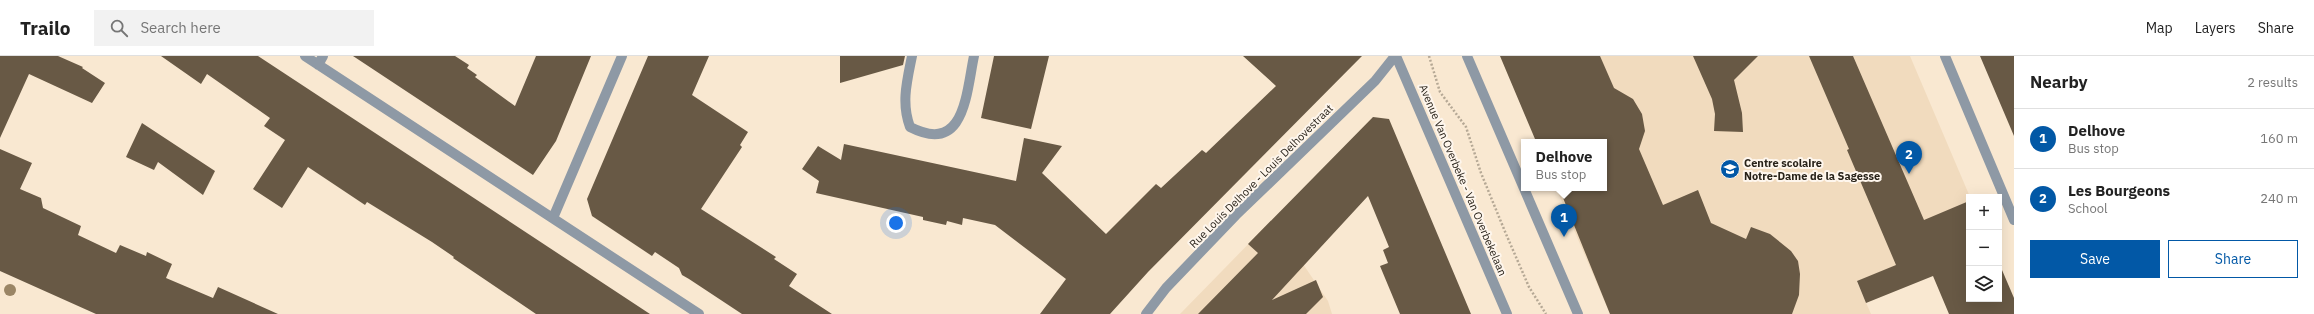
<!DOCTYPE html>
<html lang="en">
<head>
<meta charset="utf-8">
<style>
  body { margin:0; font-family:"IBM Plex Sans",sans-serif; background:#f2f2f2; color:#222 }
  .controls { position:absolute; right:12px; bottom:12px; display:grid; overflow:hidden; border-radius:0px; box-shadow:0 4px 16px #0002 }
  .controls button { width:36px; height:36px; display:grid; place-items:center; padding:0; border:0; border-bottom:1px solid #e0e0e0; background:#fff; color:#222; font:20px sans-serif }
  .you { position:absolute; left:896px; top:167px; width:14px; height:14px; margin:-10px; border:3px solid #fff; border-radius:50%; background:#1a73e8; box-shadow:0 0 0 6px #1a73e833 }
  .badge { display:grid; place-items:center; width:26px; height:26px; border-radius:50%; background:#0258a6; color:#fff; font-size:13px; font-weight:700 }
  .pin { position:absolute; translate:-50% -33px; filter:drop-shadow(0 1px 2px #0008) }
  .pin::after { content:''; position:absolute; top:21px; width:14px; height:12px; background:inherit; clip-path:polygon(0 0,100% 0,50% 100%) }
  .popup { position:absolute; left:1521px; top:83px; width:86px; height:52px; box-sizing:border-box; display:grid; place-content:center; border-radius:0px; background:#fff; filter:drop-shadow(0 1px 3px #0005); font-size:13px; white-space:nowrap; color:#767676 }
  .popup b { font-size:15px; color:#222 }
  .popup::after { content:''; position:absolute; left:50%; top:100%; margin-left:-8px; border:8px solid transparent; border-top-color:#fff }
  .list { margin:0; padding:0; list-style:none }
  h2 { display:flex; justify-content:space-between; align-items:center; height:52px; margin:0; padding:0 16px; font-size:17px }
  h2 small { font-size:13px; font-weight:400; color:#767676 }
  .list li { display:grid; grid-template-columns:26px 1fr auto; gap:12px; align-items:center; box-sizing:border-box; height:60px; padding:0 16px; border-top:1px solid #e0e0e0 }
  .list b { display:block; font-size:15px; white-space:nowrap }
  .list p { margin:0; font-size:13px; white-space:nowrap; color:#767676 }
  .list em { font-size:13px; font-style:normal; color:#767676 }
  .actions { display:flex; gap:8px; padding:12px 16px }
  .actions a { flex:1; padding:9px 0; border:1px solid #0258a6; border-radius:0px; text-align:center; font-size:14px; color:#0258a6 }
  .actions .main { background:#0258a6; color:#fff }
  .icon { flex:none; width:22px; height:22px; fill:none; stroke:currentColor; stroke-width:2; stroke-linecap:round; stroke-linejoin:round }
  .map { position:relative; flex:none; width:2014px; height:258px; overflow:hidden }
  header { display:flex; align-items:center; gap:24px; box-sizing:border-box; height:56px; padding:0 20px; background:#fff; border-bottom:1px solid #e0e0e0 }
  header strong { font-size:19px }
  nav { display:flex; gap:22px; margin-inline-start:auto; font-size:14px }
  .search { width:280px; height:36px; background:#f2f2f2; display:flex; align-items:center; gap:10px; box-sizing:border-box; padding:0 14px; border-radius:0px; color:#767676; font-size:15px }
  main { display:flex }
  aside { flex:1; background:#fff }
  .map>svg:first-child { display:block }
  .built { fill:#f1dbbe }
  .building { fill:#685945 }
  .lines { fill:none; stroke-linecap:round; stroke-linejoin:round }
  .path { stroke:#b5a895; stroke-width:2.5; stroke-dasharray:2 2; stroke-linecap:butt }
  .minor { stroke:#8e99a5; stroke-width:10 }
  .tree { fill:#9a8565 }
  .labels { text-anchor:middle; stroke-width:4; stroke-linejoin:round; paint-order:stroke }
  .poi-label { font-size:11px; font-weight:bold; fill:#282219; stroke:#fef6ed; text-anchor:start }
  .street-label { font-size:11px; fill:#282219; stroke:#fef6ed }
</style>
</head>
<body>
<header>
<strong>Trailo</strong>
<div class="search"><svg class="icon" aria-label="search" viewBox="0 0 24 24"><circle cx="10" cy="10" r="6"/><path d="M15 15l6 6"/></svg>Search here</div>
<nav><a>Map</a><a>Layers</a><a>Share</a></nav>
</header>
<main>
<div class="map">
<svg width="2014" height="258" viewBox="0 0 2014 258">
  <rect width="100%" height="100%" fill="#f9e8d1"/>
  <path class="built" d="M 1500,0 L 1910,0 L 1970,141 L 1969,178 L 1857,226 L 1871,258 L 1610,258 L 1556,132 L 1604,132 L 1604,86 L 1537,86 Z
    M 1265,171 L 1303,208 L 1328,245 L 1332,258 L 1180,258 Z"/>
  <path class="building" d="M 0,0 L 58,0 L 83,11 L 82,12 L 105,27 L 92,47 L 29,18 L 0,82 Z
    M 161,0 L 258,0 L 650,258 L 536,258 L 453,202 L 454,201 L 432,186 L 367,146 L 365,149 L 308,111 L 282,152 L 253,133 L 285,84 L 264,70 L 270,62 L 207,18 L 201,28 Z
    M 353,0 L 455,0 L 469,9 L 467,12 L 477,19 L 475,21 L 515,50 L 536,0 L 591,0 L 556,85 L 533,119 Z
    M 648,0 L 709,0 L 692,39 L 748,76 L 740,89 L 742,91 L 701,153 L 776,201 L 774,203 L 797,218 L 789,230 L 832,258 L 742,258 L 689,223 L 682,219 L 679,212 L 655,196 L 652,200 L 592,160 L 587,143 Z
    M 840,0 L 905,0 L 903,9 L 840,27 Z
    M 994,0 L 1049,0 L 1031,73 L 981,62 Z
    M 1243,0 L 1362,0 L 1148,216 L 1110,258 L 1040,258 L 1066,223 L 995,169 L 963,162 L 962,169 L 947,165 L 946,169 L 923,164 L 923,161 L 816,137 L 819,125 L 802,113 L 818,90 L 841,104 L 844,88 L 1016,125 L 1024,82 L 1062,90 L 1042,117 L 1106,178 L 1156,128 L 1161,132 L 1202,94 L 1206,97 L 1276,30 Z
    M 1500,0 L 1600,0 L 1614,32 L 1633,43 L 1642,58 L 1645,75 L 1639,93 L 1663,149 L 1698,134 L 1711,167 L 1746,183 L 1751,171 L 1770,178 L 1791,195 L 1798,205 L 1800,218 L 1799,239 L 1792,258 L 1610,258 L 1559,132 L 1604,132 L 1604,86 L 1542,86 L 1535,83 Z
    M 1693,0 L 1758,0 L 1734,24 L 1742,57 L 1743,76 L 1714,75 L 1715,58 L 1712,43 Z
    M 1809,0 L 1853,0 L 1924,164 L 1969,145 L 1969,243 L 1999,243 L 1999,207 L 2014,242 L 2014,258 L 1949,258 L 1933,220 L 1866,247 L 1857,225 L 1896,209 L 1847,94 L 1849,93 Z
    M 1980,0 L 2014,0 L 2014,80 Z
    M 1373,61 L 1389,63 L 1471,258 L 1400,258 L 1380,210 L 1388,207 L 1383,194 L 1389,191 L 1368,140 L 1272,244 L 1316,224 L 1323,241 L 1306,258 L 1198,258 L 1258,197 L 1248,188 Z
    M 142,67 L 215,115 L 203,139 L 158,106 L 154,114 L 126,101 Z
    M 0,93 L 32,107 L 20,133 L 41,142 L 43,152 L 81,170 L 78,179 L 116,197 L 120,189 L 146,200 L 147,196 L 172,208 L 166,222 L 213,242 L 218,231 L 278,258 L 96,258 L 0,215 Z"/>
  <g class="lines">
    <path class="path" d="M 1429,0 L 1440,36 L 1466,71 L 1481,117 L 1506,178 L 1529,231 L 1546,258"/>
    <path class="minor" d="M 305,0 L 699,258
      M 912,0 C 907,25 901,47 910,71 C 965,99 966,38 974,0
      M 1396,0 L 1507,258
      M 1467,0 L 1578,258
      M 1945,0 L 2014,164
      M 318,9 L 323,0
      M 553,162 L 622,0
      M 1146,258 L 1166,232 L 1236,159 L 1375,25 L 1395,0"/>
  </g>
  <circle class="tree" cx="10" cy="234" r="6"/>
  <defs>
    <symbol id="school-disc" viewBox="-11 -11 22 22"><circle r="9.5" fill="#0258a6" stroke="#fef6ed"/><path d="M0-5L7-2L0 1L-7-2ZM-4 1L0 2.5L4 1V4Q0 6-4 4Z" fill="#fff"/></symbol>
  </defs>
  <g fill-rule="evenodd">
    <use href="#school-disc" x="1719" y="102" width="22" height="22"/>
  </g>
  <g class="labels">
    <g class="poi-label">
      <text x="1744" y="111">Centre scolaire<tspan x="1744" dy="13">Notre-Dame de la Sagesse</tspan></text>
    </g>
    <g class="street-label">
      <text transform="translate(1261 120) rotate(-45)" y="4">Rue Louis Delhove - Louis Delhovestraat</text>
      <text transform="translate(1463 124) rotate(67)" y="4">Avenue Van Overbeke - Van Overbekelaan</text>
    </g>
  </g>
</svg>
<div class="controls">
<button>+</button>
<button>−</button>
<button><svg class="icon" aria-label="layers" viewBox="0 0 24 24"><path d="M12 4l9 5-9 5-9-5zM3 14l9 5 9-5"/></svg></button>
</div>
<div class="you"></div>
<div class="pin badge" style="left:1564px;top:181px">1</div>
<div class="popup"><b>Delhove</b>Bus stop</div>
<div class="pin badge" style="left:1909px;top:118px">2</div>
</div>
<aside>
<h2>Nearby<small>2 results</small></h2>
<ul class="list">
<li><span class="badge">1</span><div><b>Delhove</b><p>Bus stop</p></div><em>160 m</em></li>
<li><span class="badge">2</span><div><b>Les Bourgeons</b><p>School</p></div><em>240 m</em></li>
</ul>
<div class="actions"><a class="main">Save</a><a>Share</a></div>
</aside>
</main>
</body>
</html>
